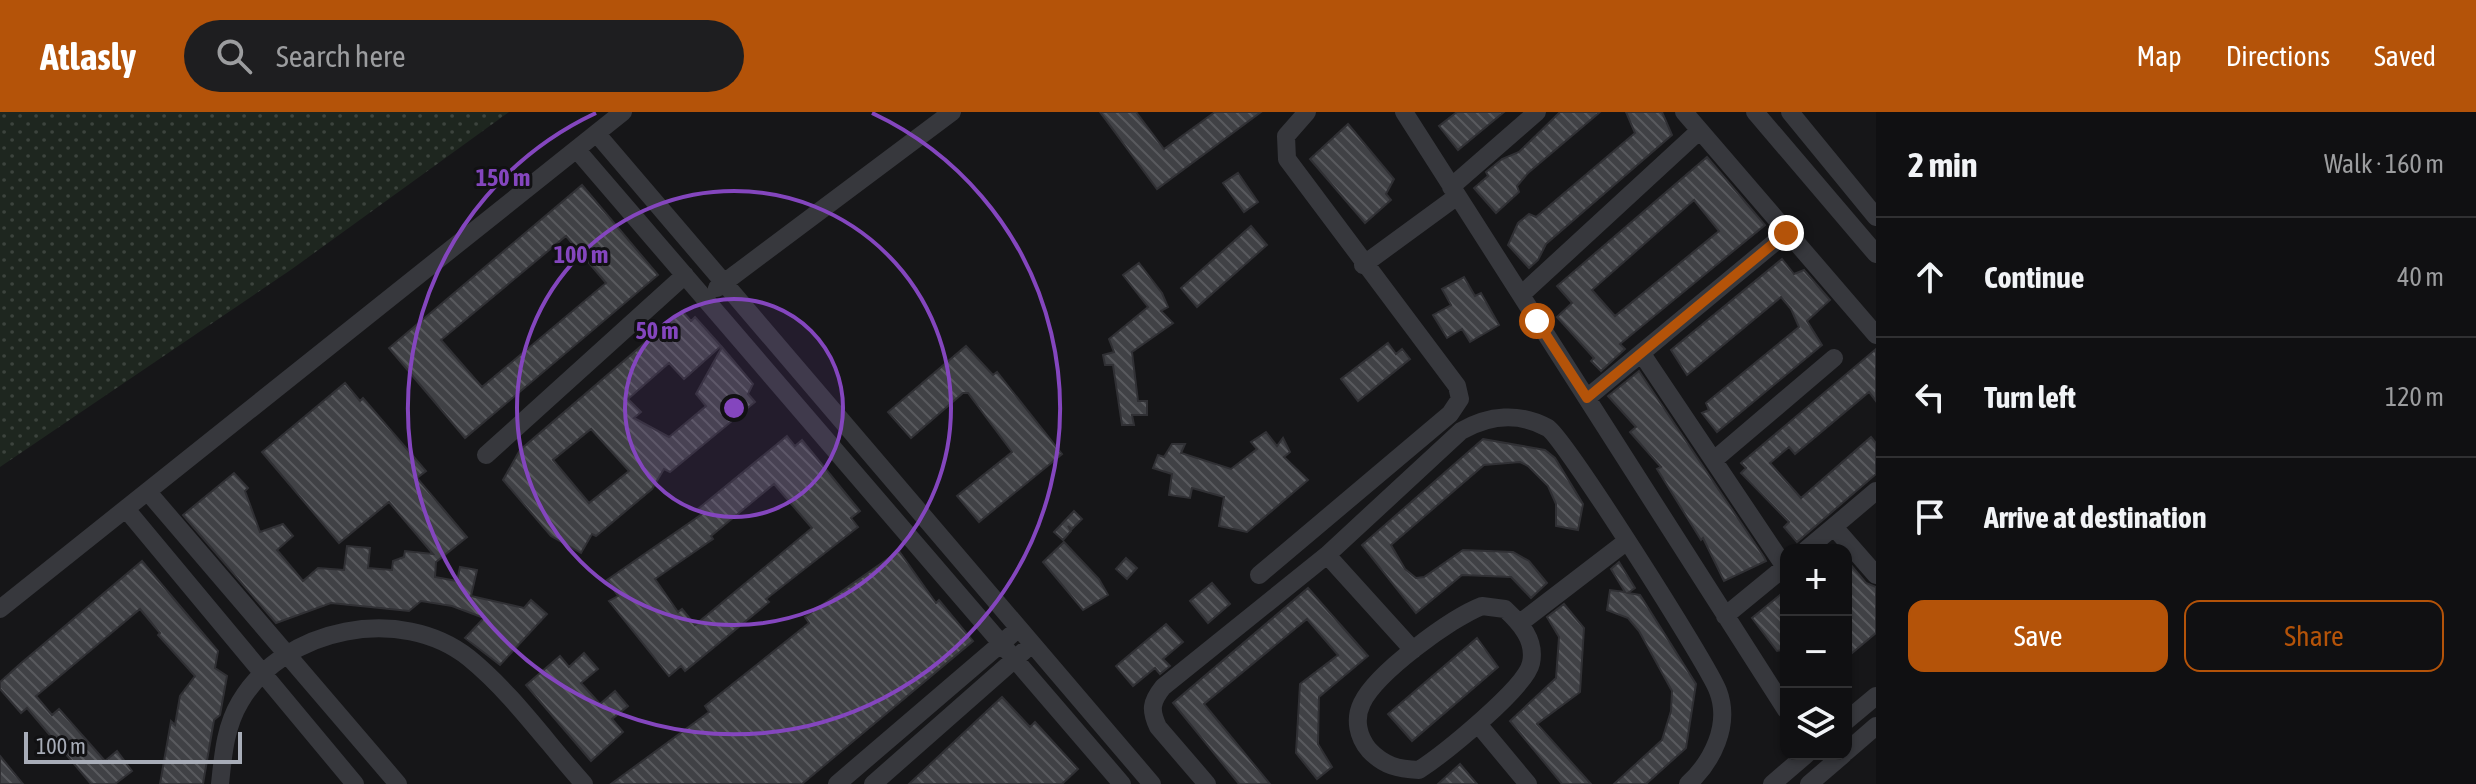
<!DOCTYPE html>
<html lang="en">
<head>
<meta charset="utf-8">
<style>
  body { margin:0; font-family:"Asap Condensed",sans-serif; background:#1e1e20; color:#f1f3f6 }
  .controls { position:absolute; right:24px; bottom:24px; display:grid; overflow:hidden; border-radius:16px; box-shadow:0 2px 6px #0004 }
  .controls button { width:72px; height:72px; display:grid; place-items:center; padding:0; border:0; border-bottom:2px solid #303032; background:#101012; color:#f1f3f6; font:40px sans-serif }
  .scale { position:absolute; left:24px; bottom:20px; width:218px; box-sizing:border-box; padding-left:8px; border:4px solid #a8adb8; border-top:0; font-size:22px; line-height:28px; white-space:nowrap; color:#a8adb8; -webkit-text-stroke:6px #111113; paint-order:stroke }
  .stop { position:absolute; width:24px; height:24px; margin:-18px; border:6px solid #b45309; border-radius:50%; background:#fff }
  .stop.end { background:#b45309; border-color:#fff; box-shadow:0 2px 8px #0008 }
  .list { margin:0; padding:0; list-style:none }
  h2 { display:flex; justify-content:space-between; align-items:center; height:104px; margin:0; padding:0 32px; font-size:34px }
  h2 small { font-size:26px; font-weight:400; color:#9c9d9f }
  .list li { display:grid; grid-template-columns:52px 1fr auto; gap:24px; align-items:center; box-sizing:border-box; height:120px; padding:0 32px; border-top:2px solid #303032 }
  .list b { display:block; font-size:30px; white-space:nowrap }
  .list em { font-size:26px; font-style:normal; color:#9c9d9f }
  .actions { display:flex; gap:16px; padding:24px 32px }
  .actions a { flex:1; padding:18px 0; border:2px solid #b45309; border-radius:16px; text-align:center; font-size:28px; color:#b45309 }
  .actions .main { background:#b45309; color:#fff }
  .icon { flex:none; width:44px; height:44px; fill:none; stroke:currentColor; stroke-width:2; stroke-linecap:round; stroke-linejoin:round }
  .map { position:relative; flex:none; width:1876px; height:672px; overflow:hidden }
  header { display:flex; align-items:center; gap:48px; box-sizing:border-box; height:112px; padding:0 40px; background:#b45309; color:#fff }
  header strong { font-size:38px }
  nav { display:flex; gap:44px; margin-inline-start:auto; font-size:28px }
  .search { width:560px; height:72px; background:#1e1e20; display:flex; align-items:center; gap:20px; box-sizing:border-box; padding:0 28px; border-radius:44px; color:#9c9d9f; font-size:30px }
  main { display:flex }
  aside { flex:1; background:#101012 }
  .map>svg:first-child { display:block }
  .grass { fill:url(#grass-dots) }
  .building { fill:url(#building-back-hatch); stroke:#303034; stroke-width:2; fill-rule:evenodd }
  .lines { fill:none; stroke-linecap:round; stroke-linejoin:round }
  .minor { stroke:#37383d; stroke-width:18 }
  .route { stroke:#b45309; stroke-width:10 }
  .ring { fill:none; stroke:#8446be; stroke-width:4 }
  .centre { fill:#8446be; stroke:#111113; stroke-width:4 }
  .ring-label { font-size:24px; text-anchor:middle; font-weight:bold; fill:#8446be; stroke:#111113; stroke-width:6; stroke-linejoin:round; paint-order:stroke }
</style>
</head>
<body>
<header>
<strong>Atlasly</strong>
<div class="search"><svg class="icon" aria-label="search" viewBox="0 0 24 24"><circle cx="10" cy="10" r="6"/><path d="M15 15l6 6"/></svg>Search here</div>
<nav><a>Map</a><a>Directions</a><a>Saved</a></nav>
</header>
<main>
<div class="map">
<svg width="1876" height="672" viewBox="0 0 1876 672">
  <defs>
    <pattern id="grass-dots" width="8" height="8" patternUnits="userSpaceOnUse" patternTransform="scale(2)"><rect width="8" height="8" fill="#1e261f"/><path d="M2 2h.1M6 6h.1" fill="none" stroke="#3c433d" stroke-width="1.8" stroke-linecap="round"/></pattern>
    <pattern id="building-back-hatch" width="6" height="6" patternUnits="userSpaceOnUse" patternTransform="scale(2)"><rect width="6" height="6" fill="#404145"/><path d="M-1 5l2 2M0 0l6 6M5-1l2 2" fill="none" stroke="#595a5e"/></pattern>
  </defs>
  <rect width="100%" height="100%" fill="#161618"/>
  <path class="grass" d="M 0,0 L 509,0 L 292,157 L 0,355 Z"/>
  <path class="building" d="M 1100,0 L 1136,0 L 1164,37 L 1215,0 L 1261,0 L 1157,77 Z
    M 1457,0 L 1504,0 L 1458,38 L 1439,14 Z
    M 1560,0 L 1600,0 L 1528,61 L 1517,74 L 1519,80 L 1496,101 L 1474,76 L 1488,64 L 1486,60 L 1502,47 L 1519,40 Z
    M 1626,0 L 1662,0 L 1672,23 L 1546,132 L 1538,148 L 1529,156 L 1508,133 L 1518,111 L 1529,102 L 1536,105 L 1635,21 Z
    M 1348,12 L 1394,67 L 1386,82 L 1391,88 L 1365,111 L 1310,47 Z
    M 1707,45 L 1765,113 L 1620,232 L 1625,237 L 1601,259 L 1591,249 L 1594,246 L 1557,205 L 1572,191 L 1557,174 ZM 1694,88 L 1719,119 L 1615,204 L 1592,178 Z
    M 1238,61 L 1258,90 L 1244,100 L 1223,71 Z
    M 582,73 L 658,163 L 465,326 L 389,236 ZM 566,124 L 606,171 L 482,275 L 441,228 Z
    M 1251,114 L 1267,133 L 1197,195 L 1181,176 Z
    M 1782,147 L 1794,162 L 1804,158 L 1830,188 L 1807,209 L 1822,233 L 1717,320 L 1702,301 L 1709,298 L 1706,291 L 1799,215 L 1791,197 L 1781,185 L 1687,263 L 1671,238 Z
    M 1139,151 L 1162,181 L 1168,195 L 1161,199 L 1173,211 L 1132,240 L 1138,289 L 1147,289 L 1147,303 L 1132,303 L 1134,313 L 1122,313 L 1113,253 L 1105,253 L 1103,243 L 1114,240 L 1109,227 L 1148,195 L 1123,163 Z
    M 1464,165 L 1475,184 L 1481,181 L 1499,213 L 1470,230 L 1462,217 L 1447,226 L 1433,203 L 1451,193 L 1442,177 Z
    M 682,199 L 691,209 L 695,205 L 721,234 L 684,267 L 669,251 L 628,287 L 641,300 L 634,306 L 669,325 L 706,294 L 696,282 L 722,235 L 753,272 L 748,282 L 755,290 L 670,360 L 664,357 L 652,377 L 596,424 L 592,422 L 581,441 L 551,424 L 503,368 L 520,338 ZM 591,317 L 629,359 L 589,391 L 553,348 Z
    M 1388,231 L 1396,242 L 1402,237 L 1410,247 L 1358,289 L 1341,267 Z
    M 966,234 L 993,263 L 997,260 L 1062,342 L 979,410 L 957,384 L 1012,340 L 968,281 L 963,281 L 911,326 L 888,300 Z
    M 1876,237 L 1876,289 L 1869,280 L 1795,342 L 1789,335 L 1770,351 L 1801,386 L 1871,325 L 1876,331 L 1876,362 L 1797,430 L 1784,415 L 1789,410 L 1741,361 L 1746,356 L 1741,351 Z
    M 1639,259 L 1764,445 L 1766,449 L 1724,469 L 1703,426 L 1701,428 L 1657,357 L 1661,355 L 1630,320 L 1636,315 L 1608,284 Z
    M 345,271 L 360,289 L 363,286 L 426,359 L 417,366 L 467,425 L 436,450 L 435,465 L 457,469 L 460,455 L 477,458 L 471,484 L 524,496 L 531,488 L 547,502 L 500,553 L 465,526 L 484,506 L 452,494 L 421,489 L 409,499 L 331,491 L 276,511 L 183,403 L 234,361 L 248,376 L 245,379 L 260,420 L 283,412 L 293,424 L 277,438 L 303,469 L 318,456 L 344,458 L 347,434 L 370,436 L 368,456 L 392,458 L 393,449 L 404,445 L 405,439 L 433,442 L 389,390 L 339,431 L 262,340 Z
    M 1266,320 L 1277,334 L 1283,326 L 1290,340 L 1284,345 L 1308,368 L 1247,420 L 1219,414 L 1224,385 L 1192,376 L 1190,386 L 1169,383 L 1172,362 L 1153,356 L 1158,343 L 1164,345 L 1172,332 L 1185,332 L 1181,341 L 1231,357 L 1257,337 L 1251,330 Z
    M 787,324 L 795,334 L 802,328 L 860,399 L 851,406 L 858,415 L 766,487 L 769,490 L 685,559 L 681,554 L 669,564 L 609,489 L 618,484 L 607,468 L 702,402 L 698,397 ZM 774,372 L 812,416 L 695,513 L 682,497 L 678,500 L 655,467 L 713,427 L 711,424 Z
    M 1483,327 L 1545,338 L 1555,346 L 1583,392 L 1578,418 L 1556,414 L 1556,392 L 1548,374 L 1528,354 L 1520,350 L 1484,353 L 1391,433 L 1405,457 L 1416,466 L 1424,465 L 1463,438 L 1513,440 L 1529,449 L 1547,471 L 1531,486 L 1511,465 L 1462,463 L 1416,501 L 1362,433 Z
    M 1074,399 L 1082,407 L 1072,417 L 1068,414 L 1071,419 L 1063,428 L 1054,420 Z
    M 1064,430 L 1099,467 L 1108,483 L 1083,498 L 1043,450 Z
    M 899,439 L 936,491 L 939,488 L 973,529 L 802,672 L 611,672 L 709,600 L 705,594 L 809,511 L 805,505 Z
    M 1126,446 L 1137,456 L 1127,467 L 1116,457 Z
    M 142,449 L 218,539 L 215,556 L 227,564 L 220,603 L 214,608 L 203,672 L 160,672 L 171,609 L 175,613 L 180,584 L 195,564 L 158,523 L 160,521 L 140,497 L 36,584 L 52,603 L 59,597 L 105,649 L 117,639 L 132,659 L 115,672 L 91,672 L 27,596 L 21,601 L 0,577 L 0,570 L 20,552 Z
    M 1619,450 L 1635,476 L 1628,481 L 1640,483 L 1696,572 L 1686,636 L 1646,672 L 1614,672 L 1662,628 L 1671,599 L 1672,579 L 1639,519 L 1628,506 L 1607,498 L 1610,478 L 1625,480 L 1611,457 Z
    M 1850,452 L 1866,471 L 1876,475 L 1876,521 L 1846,546 L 1846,453 Z
    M 1212,471 L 1230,492 L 1208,511 L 1190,489 Z
    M 1308,476 L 1368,544 L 1319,585 L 1318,632 L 1332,655 L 1317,667 L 1296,641 L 1300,572 L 1338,543 L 1307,507 L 1204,592 L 1270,672 L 1239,672 L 1173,591 Z
    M 1786,478 L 1786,537 L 1777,539 L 1752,506 Z
    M 1564,492 L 1584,516 L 1580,580 L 1537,612 L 1591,672 L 1562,672 L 1510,609 L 1556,566 L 1559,525 L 1547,505 Z
    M 1166,512 L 1183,530 L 1163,547 L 1170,554 L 1160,562 L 1155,556 L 1133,574 L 1116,554 Z
    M 1477,526 L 1498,555 L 1412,629 L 1388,602 Z
    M 584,541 L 598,557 L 581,571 L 600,592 L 615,579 L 628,594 L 612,607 L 623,620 L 591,649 L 526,573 L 560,544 L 569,555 Z
    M 1002,585 L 1030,615 L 1035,610 L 1078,657 L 1062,672 L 909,672 Z
    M 0,644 L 23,672 L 0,672 Z
    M 1460,652 L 1477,672 L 1438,672 Z"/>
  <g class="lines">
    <path class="minor" d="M 1404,0 L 1786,598
      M 1684,0 L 1876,223
      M 1755,0 L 1876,142
      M 1790,0 L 1876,105
      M 597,22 L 1152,672
      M 577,38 L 1122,672
      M 1451,75 L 1537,0
      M 1363,153 L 1456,85
      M 717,176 L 952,0
      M 1521,183 L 1699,19
      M 1642,242 L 1785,455
      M 1587,286 L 1786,121
      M 486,343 L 685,163
      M 1714,348 L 1834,246
      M 148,380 L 398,672
      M 126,397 L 355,672
      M 1834,415 L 1876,463
      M 1806,438 L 1876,379
      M 1327,443 L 1413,538
      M 1259,463 L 1450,302 L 1460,287 L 1457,274 L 1287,47 L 1286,24 L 1307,0
      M 1482,494 L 1505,497 C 1520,511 1536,528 1531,551 C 1526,576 1442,643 1419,658 C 1398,657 1384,654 1369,638 C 1358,625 1354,607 1362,591 C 1376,561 1451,506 1482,494 Z
      M 0,497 L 623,0
      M 1725,504 L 1786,454
      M 1520,511 L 1627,429
      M 1846,609 L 1876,584
      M 1478,612 L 1528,672
      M 1846,640 L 1876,614
      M 220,672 C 223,644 225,615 240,590 C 284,515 401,492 469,546 C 512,581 547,631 584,672
      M 837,672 L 1011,523
      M 873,672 L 1024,539
      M 1207,672 L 1158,615 C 1150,598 1151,590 1163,575 L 1327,443 L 1461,319 C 1489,303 1519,300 1548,316 C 1564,326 1708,552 1718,579 C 1731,613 1712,650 1688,672
      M 1772,672 L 1807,642
      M 1809,672 L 1844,642"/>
  </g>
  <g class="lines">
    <path class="route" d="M 1537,209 L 1587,286 L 1786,121"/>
  </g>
  <circle cx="734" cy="296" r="109" fill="#8446be" fill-opacity=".12"/>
  <g class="ring">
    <circle cx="734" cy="296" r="109"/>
    <circle cx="734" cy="296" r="217"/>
    <path d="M872 1A326 326 0 1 1 596 1"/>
  </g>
  <circle cx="734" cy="296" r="12" class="centre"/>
  <g class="ring-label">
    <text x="503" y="74">150 m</text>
    <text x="581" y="151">100 m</text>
    <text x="657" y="227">50 m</text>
  </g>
</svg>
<div class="controls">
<button>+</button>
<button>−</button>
<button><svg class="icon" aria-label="layers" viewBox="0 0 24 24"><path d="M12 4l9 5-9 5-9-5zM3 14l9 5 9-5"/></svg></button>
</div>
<div class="scale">100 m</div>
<div class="stop" style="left:1537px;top:209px"></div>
<div class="stop end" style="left:1786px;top:121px"></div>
</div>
<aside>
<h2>2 min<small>Walk · 160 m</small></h2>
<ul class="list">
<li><svg class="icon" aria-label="ahead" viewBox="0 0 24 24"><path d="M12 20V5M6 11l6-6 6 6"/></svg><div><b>Continue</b></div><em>40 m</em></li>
<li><svg class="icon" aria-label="left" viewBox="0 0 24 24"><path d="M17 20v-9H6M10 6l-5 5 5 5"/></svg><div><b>Turn left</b></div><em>120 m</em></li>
<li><svg class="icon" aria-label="arrive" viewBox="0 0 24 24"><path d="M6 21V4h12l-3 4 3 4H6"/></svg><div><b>Arrive at destination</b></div></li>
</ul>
<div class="actions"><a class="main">Save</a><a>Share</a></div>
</aside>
</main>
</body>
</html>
